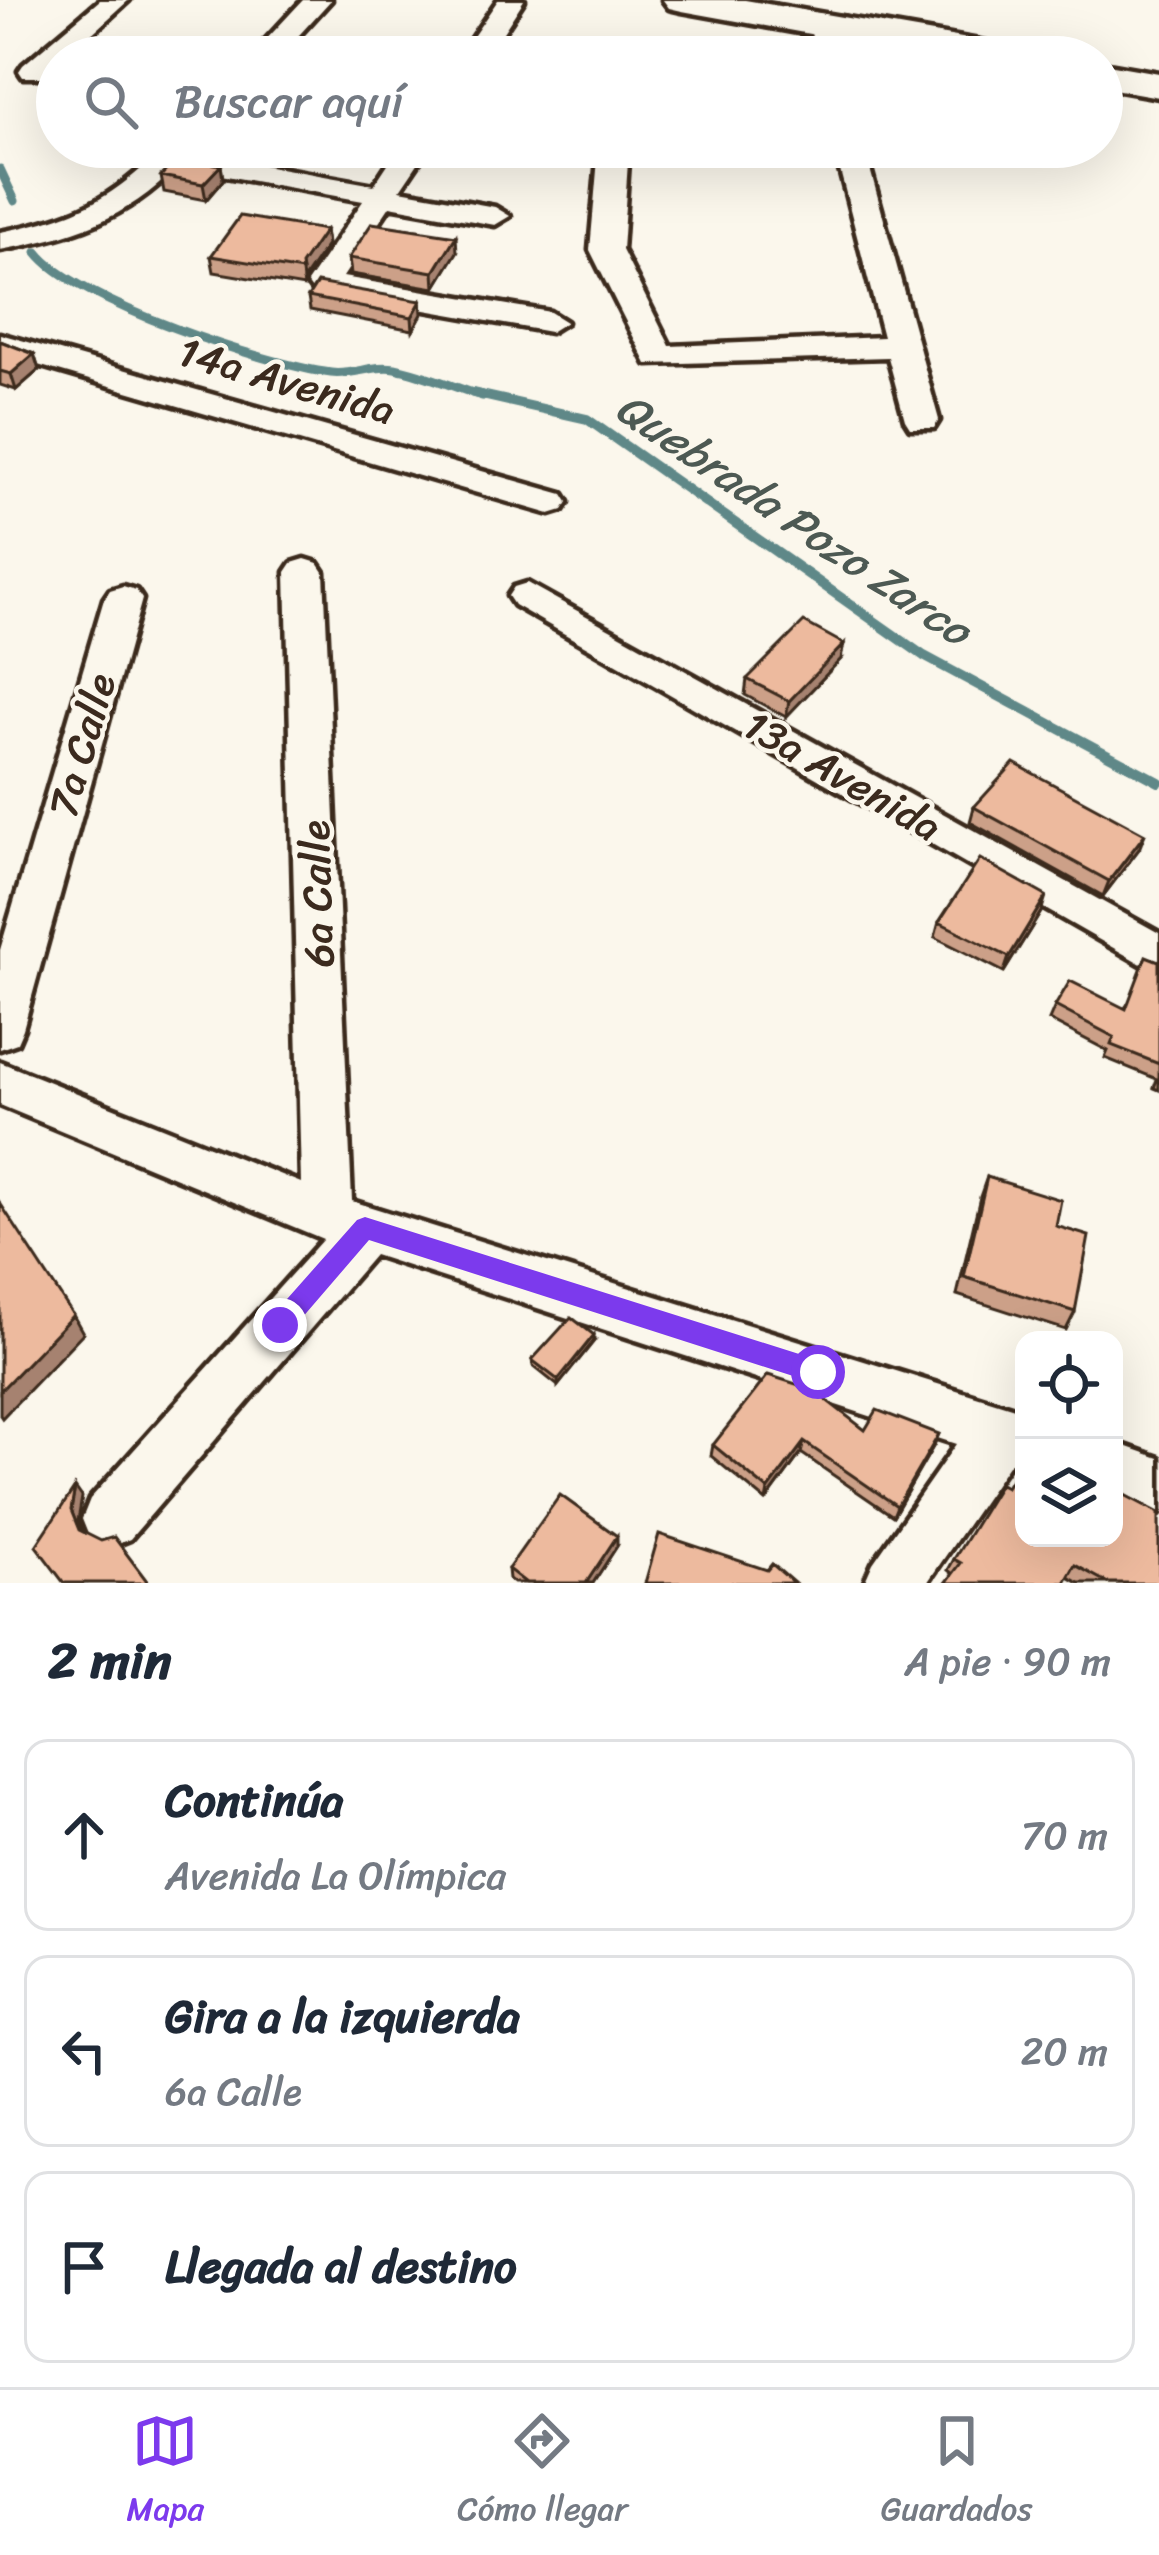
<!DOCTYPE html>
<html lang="es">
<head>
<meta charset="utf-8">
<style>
  body { margin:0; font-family:Sriracha,sans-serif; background:#f6f6f7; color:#1f2937 }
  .controls { position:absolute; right:36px; bottom:36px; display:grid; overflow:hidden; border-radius:24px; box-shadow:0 12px 48px #0002 }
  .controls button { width:108px; height:108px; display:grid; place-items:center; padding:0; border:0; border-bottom:3px solid #e0e1e3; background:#fff; color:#1f2937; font:60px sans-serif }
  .stop { position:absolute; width:36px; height:36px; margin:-27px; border:9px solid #7c3aed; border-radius:50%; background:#fff }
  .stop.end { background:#7c3aed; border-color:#fff; box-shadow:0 3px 12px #0008 }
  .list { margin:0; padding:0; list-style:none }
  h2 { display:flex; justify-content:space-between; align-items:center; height:156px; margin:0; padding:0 48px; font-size:51px }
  h2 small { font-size:39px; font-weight:400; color:#747a83 }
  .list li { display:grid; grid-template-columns:78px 1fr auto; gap:36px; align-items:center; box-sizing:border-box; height:192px; margin:0 24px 24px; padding:0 24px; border:3px solid #e0e1e3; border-radius:24px }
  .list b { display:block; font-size:45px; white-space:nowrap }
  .list p { margin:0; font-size:39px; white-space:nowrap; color:#747a83 }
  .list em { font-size:39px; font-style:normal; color:#747a83 }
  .icon { flex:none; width:66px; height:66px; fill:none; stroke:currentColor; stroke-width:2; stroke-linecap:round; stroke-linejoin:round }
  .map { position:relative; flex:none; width:1159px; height:1583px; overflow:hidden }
  .search { position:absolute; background:#fff; box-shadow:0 12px 48px #0002; left:36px; right:36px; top:36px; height:132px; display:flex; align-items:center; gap:30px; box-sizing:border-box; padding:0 42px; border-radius:66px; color:#747a83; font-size:45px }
  .sheet { height:804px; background:#fff }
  nav { display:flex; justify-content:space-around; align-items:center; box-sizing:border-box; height:168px; border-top:3px solid #e0e1e3; background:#fff; font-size:33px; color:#747a83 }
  nav a { display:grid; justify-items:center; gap:6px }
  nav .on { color:#7c3aed }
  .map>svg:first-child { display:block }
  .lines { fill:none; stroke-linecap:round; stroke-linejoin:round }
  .stream-far1 { stroke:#5e8888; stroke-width:9 }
  .stream { stroke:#5e8888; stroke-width:10 }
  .street-casing { stroke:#3b2a1e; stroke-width:9 }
  .secondary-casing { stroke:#3b2a1e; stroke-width:9 }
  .street { fill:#fbf7ec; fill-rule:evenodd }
  .secondary { fill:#fbf7ec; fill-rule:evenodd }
  .wall { fill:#cca088; stroke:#3b2a1e; stroke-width:3 }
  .shaded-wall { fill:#a6826f; stroke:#3b2a1e; stroke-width:3 }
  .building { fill:#edba9e; stroke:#3b2a1e; stroke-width:3 }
  .route { fill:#7c3aed }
  .labels { text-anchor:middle; stroke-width:9; stroke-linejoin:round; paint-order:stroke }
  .street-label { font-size:42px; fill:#3b2a1e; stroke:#fbf7ec }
  .water-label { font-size:45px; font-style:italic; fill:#4d5953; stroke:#fbf7ec }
</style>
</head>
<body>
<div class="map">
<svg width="1159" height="1583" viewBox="0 0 1159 1583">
  <rect width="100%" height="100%" fill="#fbf7ec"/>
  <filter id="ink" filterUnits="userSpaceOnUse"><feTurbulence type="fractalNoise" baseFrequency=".00833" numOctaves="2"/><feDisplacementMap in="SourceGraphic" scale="24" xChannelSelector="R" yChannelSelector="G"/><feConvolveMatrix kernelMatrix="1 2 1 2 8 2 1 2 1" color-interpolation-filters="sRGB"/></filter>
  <g filter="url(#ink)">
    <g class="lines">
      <path class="stream-far1" d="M 0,169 L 15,201
        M 37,252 C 74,301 267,365 331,373 C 352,376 374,364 395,368 C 424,374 454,387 482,396"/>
      <path class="stream" d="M 473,393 L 587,419 L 924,656 L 1159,782"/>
      <defs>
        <path id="street" d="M 100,0 L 129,0 L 66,57 L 57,57 L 57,64 L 43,77 L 23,77 L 19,71 L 23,65 Z
          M 303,0 L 331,0 L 279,57 L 250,57 Z
          M 498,0 L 524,0 L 487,57 L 459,57 Z
          M 823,17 L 836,25 L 843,57 L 815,57 L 810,25 Z
          M 164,147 L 195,147 L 191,152 L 374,185 L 399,147 L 429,147 L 400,190 L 495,207 L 510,216 L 495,225 L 390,206 L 343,277 L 550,312 L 566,322 L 550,332 L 312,290 L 307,283 L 363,201 L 177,167 C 126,220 71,237 0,250 L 0,232 C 73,218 111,201 164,147 Z
          M 599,147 L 629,147 L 622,250 L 670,346 L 883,337 L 834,147 L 864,147 L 939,420 L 934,428 L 910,428 L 905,420 L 888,357 L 647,364 L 590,250 Z
          M 0,334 L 563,494 L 568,502 L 563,510 L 550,514 L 0,354 Z
          M 305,559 L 318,563 L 324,572 L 352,1201 L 1024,1411 L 1024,1467 L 1010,1462 L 927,1583 L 864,1583 L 873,1563 L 956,1444 L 374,1255 L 130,1539 L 110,1547 L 90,1539 L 82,1519 L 90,1499 L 323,1239 L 0,1105 L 0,1062 L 301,1183 L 286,572 L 292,563 Z
          M 527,583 L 1159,933 L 1159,974 L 514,605 L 508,596 L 514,587 Z
          M 123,586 L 136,590 L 142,599 L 23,1029 L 17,1043 L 0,1049 L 0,950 L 104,599 L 110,590 Z
          M 1114,1442 L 1159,1458 L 1159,1514 L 1114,1498 Z"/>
        <path id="secondary" d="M 663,0 L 745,0 L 1002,45 L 1016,49 L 1021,57 L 937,57 L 682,11 L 669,8 Z
          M 1102,63 L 1159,73 L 1159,97 L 1102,87 Z"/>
      </defs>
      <use href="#street" class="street-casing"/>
      <use href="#secondary" class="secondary-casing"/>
      <use href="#street" class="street"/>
      <use href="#secondary" class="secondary"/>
    </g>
    <path class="wall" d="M 201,147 L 254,147 L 244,157 L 201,149 Z
      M 221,165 L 223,180 L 206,200 L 164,192 L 161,176 Z
      M 325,230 L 327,245 L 303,280 L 304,287 L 214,272 L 211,256 Z
      M 457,252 L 435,288 L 351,274 L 349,258 Z
      M 308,297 L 421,301 L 422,314 L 413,330 L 310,310 Z
      M 0,341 L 34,354 L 39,370 L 16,390 L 0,385 Z
      M 841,659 L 786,717 L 745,695 L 747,679 Z
      M 974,807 L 1139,849 L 1103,896 L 970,822 Z
      M 1041,912 L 1004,972 L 935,937 L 939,922 Z
      M 1159,961 L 1159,1090 L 1154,1088 L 1157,1079 L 1105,1058 L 1108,1051 L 1049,1020 L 1055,1006 L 1125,1008 Z
      M 987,1177 L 1056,1226 L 1075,1312 L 1066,1330 L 957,1295 L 980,1197 Z
      M 594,1341 L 558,1386 L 533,1366 L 532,1360 Z
      M 865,1430 L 934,1445 L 893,1516 L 801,1453 L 766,1501 L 711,1456 L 713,1445 Z
      M 1117,1491 L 1159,1583 L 1079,1583 L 1068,1577 L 953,1574 L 948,1570 L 954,1559 L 1024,1538 Z
      M 617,1546 L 593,1583 L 514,1583 L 509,1579 L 508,1569 Z"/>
    <path class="shaded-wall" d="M 242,147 L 254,147 L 244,157 Z
      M 221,165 L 223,180 L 206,200 L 203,184 Z
      M 325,230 L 327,245 L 303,280 L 301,265 Z
      M 456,236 L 457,252 L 435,288 L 434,272 Z
      M 421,301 L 422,314 L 413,330 L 412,317 Z
      M 34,354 L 39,370 L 16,390 L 11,374 Z
      M 844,644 L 841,659 L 786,717 L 789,701 Z
      M 1145,834 L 1139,849 L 1103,896 L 1109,881 Z
      M 1046,896 L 1041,912 L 1004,972 L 1009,957 Z
      M 73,1315 L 83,1333 L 2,1418 L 0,1415 L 0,1391 Z
      M 594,1335 L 594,1341 L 558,1386 L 558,1380 Z
      M 939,1434 L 934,1445 L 893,1516 L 897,1506 Z
      M 804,1442 L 801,1453 L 766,1501 L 768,1490 Z
      M 75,1487 L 82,1497 L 78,1521 L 86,1541 L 79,1530 L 71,1510 Z
      M 617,1536 L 617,1546 L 593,1583 L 586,1583 Z"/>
    <path class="building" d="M 178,157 L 221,165 L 203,184 L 161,176 Z
      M 240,216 L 325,230 L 301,265 L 302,271 L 211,256 Z
      M 372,223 L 456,236 L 434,272 L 349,258 Z
      M 317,283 L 421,301 L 412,317 L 308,297 Z
      M 0,341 L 34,354 L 11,374 L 0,371 Z
      M 804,622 L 844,644 L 789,701 L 747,679 Z
      M 1014,763 L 1145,834 L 1109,881 L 974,807 Z
      M 980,859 L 1046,896 L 1009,957 L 939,922 Z
      M 1146,956 L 1159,961 L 1159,1064 L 1111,1045 L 1114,1037 L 1055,1006 L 1070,981 L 1126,1009 Z
      M 987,1177 L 1061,1200 L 1056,1226 L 1089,1236 L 1075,1312 L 964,1277 Z
      M 0,1203 L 73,1315 L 0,1391 Z
      M 571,1317 L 594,1335 L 558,1380 L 532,1360 Z
      M 768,1375 L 812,1389 L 865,1430 L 877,1410 L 939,1434 L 897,1506 L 804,1442 L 768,1490 L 713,1445 Z
      M 1024,1458 L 1024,1538 L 1114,1538 L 1114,1479 L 1118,1482 L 1117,1491 L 1159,1513 L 1159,1583 L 1108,1583 L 1075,1565 L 1065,1583 L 946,1583 L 961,1563 L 954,1559 L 1000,1484 L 1006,1487 Z
      M 75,1487 L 71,1510 L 79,1530 L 101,1541 L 114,1537 L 147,1581 L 146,1583 L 64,1583 L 36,1546 Z
      M 560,1495 L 617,1536 L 586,1583 L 526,1583 L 508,1569 Z
      M 659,1534 L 767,1570 L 772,1564 L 794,1583 L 645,1583 Z"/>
  </g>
  <path class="route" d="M 365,1217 L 818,1360 L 827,1364 L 830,1372 L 827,1381 L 818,1384 L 369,1240 L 289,1333 L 272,1333 L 272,1316 L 357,1220 Z"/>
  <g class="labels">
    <g class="street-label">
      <text transform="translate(287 380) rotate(16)" y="15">14a Avenida</text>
      <text transform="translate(81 745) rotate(-74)" y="15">7a Calle</text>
      <text transform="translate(843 775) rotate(30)" y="15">13a Avenida</text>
      <text transform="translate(316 894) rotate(-92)" y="15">6a Calle</text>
    </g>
    <g class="water-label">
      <text transform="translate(794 518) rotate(34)" y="16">Quebrada Pozo Zarco</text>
    </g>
  </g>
</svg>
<div class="controls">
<button><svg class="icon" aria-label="locate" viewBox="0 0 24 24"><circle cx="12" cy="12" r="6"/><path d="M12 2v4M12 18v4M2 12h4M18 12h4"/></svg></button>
<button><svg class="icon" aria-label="layers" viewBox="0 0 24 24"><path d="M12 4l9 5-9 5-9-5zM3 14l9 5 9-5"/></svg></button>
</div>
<div class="stop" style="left:818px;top:1372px"></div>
<div class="stop end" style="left:280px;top:1325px"></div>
<div class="search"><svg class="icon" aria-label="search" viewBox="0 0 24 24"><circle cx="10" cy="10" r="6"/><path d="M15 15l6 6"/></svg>Buscar aquí</div>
</div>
<section class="sheet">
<h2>2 min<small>A pie · 90 m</small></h2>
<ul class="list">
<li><svg class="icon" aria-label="ahead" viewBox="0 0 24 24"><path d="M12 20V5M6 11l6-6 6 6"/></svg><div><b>Continúa</b><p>Avenida La Olímpica</p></div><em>70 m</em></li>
<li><svg class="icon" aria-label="left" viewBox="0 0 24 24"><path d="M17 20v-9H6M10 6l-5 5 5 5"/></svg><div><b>Gira a la izquierda</b><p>6a Calle</p></div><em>20 m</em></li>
<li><svg class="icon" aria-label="arrive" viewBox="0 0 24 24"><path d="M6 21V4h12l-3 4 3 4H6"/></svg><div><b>Llegada al destino</b></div></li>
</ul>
</section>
<nav>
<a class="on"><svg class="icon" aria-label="map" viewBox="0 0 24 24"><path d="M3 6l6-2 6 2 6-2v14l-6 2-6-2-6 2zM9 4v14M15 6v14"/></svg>Mapa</a>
<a><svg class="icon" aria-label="directions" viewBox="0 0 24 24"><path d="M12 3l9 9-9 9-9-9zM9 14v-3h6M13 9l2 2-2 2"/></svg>Cómo llegar</a>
<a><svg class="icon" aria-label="saved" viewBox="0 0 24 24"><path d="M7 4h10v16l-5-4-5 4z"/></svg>Guardados</a>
</nav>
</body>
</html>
